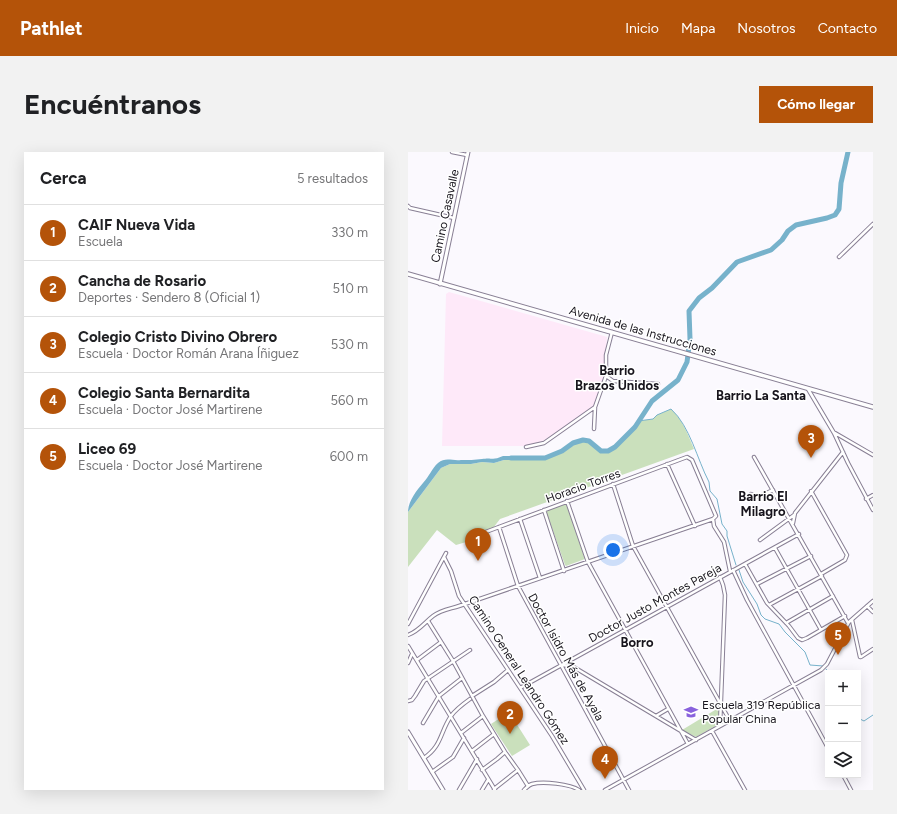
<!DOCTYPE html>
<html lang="es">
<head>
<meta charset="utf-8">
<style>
  body { margin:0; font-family:Figtree,sans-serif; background:#f2f2f2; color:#202124 }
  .controls { position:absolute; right:12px; bottom:12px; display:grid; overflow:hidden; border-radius:0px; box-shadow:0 4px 16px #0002 }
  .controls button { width:36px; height:36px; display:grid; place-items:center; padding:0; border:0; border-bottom:1px solid #e0e0e0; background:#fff; color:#202124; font:20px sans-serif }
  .you { position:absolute; left:205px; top:398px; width:14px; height:14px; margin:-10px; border:3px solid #fff; border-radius:50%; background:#1a73e8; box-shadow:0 0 0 6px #1a73e833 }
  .badge { display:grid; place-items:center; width:26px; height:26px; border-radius:50%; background:#b45309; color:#fff; font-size:13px; font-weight:700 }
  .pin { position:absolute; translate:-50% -33px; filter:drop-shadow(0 1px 2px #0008) }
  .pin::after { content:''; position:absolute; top:21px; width:14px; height:12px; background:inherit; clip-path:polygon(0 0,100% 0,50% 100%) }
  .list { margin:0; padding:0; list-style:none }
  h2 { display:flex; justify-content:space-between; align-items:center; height:52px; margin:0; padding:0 16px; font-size:17px }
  h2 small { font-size:13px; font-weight:400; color:#757577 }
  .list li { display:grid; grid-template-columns:26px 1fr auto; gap:12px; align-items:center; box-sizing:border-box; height:56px; padding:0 16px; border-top:1px solid #e0e0e0 }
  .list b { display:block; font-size:15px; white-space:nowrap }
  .list p { margin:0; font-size:13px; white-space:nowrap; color:#757577 }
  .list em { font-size:13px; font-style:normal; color:#757577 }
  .icon { flex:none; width:22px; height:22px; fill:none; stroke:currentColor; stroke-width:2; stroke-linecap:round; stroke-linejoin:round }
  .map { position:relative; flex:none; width:465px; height:638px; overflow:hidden; border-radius:0px }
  header { display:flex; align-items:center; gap:24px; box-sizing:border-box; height:56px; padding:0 20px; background:#b45309; color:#fff }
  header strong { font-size:19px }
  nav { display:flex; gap:22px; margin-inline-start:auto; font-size:14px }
  .intro { display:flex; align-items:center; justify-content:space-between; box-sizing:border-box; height:96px; padding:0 24px }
  h1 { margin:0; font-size:28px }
  .button { padding:10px 18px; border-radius:0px; background:#b45309; color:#fff; font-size:14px; font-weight:700 }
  main { display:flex; gap:24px; padding:0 24px }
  aside { flex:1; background:#fff; border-radius:0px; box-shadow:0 4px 16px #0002 }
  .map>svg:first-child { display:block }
  .industrial { fill:#fee9f9 }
  .green { fill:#cae0bc }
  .water { fill:#77b2cb }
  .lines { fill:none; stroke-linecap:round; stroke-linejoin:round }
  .stream { stroke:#77b2cb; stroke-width:1 }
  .river { stroke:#77b2cb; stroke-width:5 }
  .minor-casing { stroke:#887f94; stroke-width:4.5 }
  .tertiary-casing { stroke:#887f94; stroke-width:5 }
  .primary-casing { stroke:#887f94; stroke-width:5.5 }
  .minor { stroke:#fff; stroke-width:2.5 }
  .tertiary { stroke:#fff; stroke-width:3 }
  .primary { stroke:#fff; stroke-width:3.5 }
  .labels { text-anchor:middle; stroke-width:3; stroke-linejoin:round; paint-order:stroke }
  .street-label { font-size:12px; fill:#18151d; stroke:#fff }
  .poi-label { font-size:12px; fill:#18151d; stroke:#fff; text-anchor:start }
  .neighbourhood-label { font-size:13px; font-weight:bold; fill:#18151d; stroke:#fff }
</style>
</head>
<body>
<header>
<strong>Pathlet</strong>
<nav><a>Inicio</a><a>Mapa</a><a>Nosotros</a><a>Contacto</a></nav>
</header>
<div class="intro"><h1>Encuéntranos</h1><a class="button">Cómo llegar</a></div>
<main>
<aside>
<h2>Cerca<small>5 resultados</small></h2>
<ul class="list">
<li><span class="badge">1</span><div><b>CAIF Nueva Vida</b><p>Escuela</p></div><em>330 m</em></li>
<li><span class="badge">2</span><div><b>Cancha de Rosario</b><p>Deportes · Sendero 8 (Oficial 1)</p></div><em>510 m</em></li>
<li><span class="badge">3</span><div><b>Colegio Cristo Divino Obrero</b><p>Escuela · Doctor Román Arana Íñiguez</p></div><em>530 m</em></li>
<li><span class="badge">4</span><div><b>Colegio Santa Bernardita</b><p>Escuela · Doctor José Martirene</p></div><em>560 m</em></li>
<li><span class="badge">5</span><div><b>Liceo 69</b><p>Escuela · Doctor José Martirene</p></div><em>600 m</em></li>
</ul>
</aside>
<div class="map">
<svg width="465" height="638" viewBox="0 0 465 638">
  <rect width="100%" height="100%" fill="#fbf9fe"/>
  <path class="industrial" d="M 41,140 L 199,185 L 196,227 L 186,255 L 135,289 L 120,294 L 34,294 L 38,142 Z"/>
  <path class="green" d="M 263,257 C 275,268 280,283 286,297 L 92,367 L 79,384 L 48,393 L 29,378 L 0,415 L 0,360 L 33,316 L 42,312 L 63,312 L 74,310 L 86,311 L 96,308 L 137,306 L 154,299 L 165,291 L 175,288 L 181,289 L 193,299 L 200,299 L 222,281 L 230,269 L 245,267 L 249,263 Z
    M 158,351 L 177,407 L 158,414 L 157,413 L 138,359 Z
    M 312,555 L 311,572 L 288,585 L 274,578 Z
    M 101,560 L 122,593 L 104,604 L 83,572 Z"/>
  <path class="water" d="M 95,304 L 102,304 L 109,306 L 105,308 L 96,308 L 86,311 L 74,310 L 63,312 L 42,312 L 33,316 L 0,360 C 0,350 8,339 15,331 C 21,325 24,316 30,311 C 37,305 44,309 53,308 C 60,308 67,308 74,307 C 84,305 84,309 95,304 Z"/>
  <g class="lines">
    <path class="stream" d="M 230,269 L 245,267 L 249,263 L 263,257 C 282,274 289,307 301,330 L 302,339 L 309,347 L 314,372 L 319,379 L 319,384 L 328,413
      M 331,418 L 335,430 L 349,452 L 353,463 L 357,467 L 371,472 L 377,480 L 397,500 L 402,513 L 415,514
      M 418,517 L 421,521
      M 450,566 L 456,569 L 465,563"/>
    <path class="river" d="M 103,306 L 137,306 L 154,299 L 165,291 L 175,288 L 181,289 L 193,299 L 200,299 L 207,295 L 227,275 L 244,249 L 270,228 L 279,210 L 282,187 L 281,159 L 291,146 L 304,136 L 329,110 L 363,98 L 374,88 L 380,79 L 388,73 L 419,66 L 427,63 L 431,57 L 433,31 L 440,0"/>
    <defs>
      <path id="minor" d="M 44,0 L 59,3
        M 0,54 L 2,56 L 46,66
        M 431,105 L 465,72
        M 198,224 L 205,229 L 250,232
        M 198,224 L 198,203 L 204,180
        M 400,237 L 426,281 L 440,311 L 465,358
        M 186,277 L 187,256
        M 427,281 L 465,303
        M 118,295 L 136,291 L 187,255 L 198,224
        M 346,305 L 440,471
        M 259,312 L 287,374
        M 205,332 L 225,394 L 322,569
        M 403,339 L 439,403 L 437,408 L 413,422
        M 343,342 L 350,345 L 365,338
        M 458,347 L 465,343
        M 159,349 L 180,410 L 280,592
        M 136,358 L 156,419
        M 112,367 L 132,426
        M 305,367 L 306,374 L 316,390 L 322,419
        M 385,371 L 387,361 L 435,300
        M 91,375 L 110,434 L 221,638
        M 352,388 L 386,363
        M 367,396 L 413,478
        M 36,405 L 43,419 L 51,444 L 144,584 L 176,638
        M 337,412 L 359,451 L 381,474 L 390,486 L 394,488 L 399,486 L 437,464
        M 325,418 L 339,448 L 420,596
        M 312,425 L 315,433 L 317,443 L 312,574
        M 349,432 L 403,404
        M 361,453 L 414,424
        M 459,454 L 465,460
        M 444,468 L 452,505 L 453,505 L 465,497
        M 20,469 L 45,509 L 75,564 L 97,600 L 110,618 L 120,634
        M 378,471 L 425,444
        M 0,472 L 38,401
        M 0,483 C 11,479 16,471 25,464 C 33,458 42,457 51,454 L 305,367 L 308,364 L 284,308 L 279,305 L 75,381
        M 0,494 L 87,638
        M 9,508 L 33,490
        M 0,511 L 4,502
        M 154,513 L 164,514 L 288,588
        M 112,536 L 391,382
        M 64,544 L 86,530 L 100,518
        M 0,549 L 4,548 L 7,544 L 16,529 L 62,498
        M 248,564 L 260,557
        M 15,571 L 31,544 L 54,526
        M 304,579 L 337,638
        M 53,581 L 75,564
        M 64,599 L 86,582
        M 16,606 C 34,594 32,580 43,564 C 48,557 55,552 62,547
        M 74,618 L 89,607 L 97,600
        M 24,620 L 45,605 L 56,586
        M 435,623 L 443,638
        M 86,637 L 110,618
        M 51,638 L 69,607
        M 74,638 L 80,628
        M 116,638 C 119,635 121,633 124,632 C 135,629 162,632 171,638
        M 197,638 L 413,518 L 419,512 L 441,470 L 465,449"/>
      <path id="tertiary" d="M 32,132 L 60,0
        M 0,580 L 35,638"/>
      <path id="primary" d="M 0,122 L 465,255"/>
    </defs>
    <use href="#minor" class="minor-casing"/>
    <use href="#tertiary" class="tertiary-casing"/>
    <use href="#primary" class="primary-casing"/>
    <use href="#minor" class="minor"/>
    <use href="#tertiary" class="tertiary"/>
    <use href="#primary" class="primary"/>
  </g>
  <defs>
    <symbol id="school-bare" viewBox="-9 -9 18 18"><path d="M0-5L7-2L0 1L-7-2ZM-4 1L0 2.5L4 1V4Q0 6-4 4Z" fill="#8962dd" stroke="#fff" stroke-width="2.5" paint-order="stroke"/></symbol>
  </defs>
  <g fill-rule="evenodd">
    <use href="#school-bare" x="273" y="550" width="20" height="20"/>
  </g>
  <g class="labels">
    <g class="street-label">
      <text transform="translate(37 64) rotate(-78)" y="4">Camino Casavalle</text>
      <text transform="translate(235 179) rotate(16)" y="4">Avenida de las Instrucciones</text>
      <text transform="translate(175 334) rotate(-20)" y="4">Horacio Torres</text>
      <text transform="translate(247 451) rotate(-29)" y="4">Doctor Justo Montes Pareja</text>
      <text transform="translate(158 505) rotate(61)" y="4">Doctor Isidro Más de Ayala</text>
      <text transform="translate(111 518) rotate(57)" y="4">Camino General Leandro Gómez</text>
    </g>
    <g class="poi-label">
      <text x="294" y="557">Escuela 319 República<tspan x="294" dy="14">Popular China</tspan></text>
    </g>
    <g class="neighbourhood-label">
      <text x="209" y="223">Barrio<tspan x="209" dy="15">Brazos Unidos</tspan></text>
      <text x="353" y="248">Barrio La Santa</text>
      <text x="355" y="349">Barrio El<tspan x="355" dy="15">Milagro</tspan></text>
      <text x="229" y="495">Borro</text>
    </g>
  </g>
</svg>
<div class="controls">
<button>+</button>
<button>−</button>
<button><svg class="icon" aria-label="layers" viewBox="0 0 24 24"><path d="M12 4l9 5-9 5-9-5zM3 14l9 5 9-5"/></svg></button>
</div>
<div class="you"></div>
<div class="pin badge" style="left:70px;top:409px">1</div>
<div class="pin badge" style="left:102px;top:582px">2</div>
<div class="pin badge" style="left:403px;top:306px">3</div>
<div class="pin badge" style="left:197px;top:627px">4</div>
<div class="pin badge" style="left:430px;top:503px">5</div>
</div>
</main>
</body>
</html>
